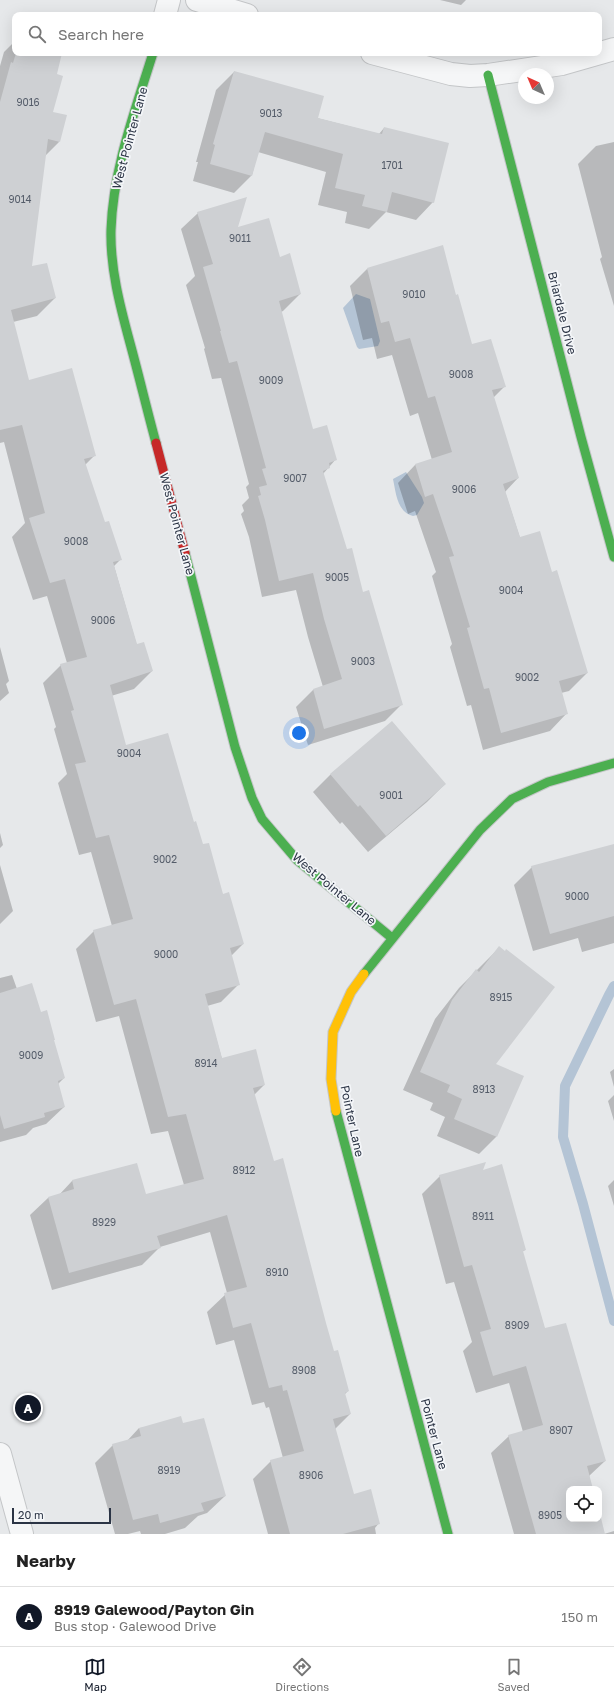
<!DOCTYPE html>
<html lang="en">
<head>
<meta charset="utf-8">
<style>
  body { margin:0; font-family:"Golos Text",sans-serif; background:#f2f2f2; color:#222 }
  .controls { position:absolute; right:12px; bottom:12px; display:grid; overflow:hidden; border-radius:8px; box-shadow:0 4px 16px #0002 }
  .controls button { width:36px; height:36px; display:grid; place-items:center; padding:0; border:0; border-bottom:1px solid #e0e0e0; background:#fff; color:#222; font:20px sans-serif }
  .compass { position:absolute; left:518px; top:68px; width:36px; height:36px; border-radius:50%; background:#fff; box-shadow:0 4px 16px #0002; rotate:316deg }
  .scale { position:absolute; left:12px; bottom:10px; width:99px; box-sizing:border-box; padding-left:4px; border:2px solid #2b3445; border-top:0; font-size:11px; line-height:14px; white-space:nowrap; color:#2b3445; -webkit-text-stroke:3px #f4f6f9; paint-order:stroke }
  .you { position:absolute; left:299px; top:733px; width:14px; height:14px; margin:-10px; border:3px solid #fff; border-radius:50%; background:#1a73e8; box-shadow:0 0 0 6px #1a73e833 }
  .badge { display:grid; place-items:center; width:26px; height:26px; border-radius:50%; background:#111827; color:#fff; font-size:13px; font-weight:700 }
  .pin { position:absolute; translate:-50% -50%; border:2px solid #fff; box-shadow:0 1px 4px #0006 }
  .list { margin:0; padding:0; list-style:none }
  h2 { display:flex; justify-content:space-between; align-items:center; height:52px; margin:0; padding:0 16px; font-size:17px }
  h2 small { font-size:13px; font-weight:400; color:#767676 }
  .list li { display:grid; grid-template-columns:26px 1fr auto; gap:12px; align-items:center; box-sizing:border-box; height:60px; padding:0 16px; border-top:1px solid #e0e0e0 }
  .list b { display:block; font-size:15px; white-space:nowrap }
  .list p { margin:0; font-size:13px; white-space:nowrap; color:#767676 }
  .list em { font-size:13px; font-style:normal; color:#767676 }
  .icon { flex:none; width:22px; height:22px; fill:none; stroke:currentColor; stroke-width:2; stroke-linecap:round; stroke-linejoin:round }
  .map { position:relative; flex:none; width:614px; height:1534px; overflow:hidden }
  .search { position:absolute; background:#fff; box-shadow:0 4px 16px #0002; left:12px; right:12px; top:12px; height:44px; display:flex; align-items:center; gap:10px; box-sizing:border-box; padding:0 14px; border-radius:8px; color:#767676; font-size:15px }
  .sheet { height:112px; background:#fff }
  nav { display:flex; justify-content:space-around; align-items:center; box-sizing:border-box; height:56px; border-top:1px solid #e0e0e0; background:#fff; font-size:11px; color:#767676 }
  nav a { display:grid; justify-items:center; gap:2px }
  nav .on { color:#111827 }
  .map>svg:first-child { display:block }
  .water { fill:#b4c4d5 }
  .shadow { fill:#0003 }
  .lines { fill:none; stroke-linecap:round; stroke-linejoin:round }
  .stream { stroke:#b4c4d5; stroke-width:10 }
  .building { fill:#ced0d3 }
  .street-casing { stroke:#c4c6c8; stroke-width:24 }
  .fast-casing { stroke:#c4c6c8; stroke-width:11 }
  .slow-casing { stroke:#c4c6c8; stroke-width:11 }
  .jam-casing { stroke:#c4c6c8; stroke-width:11 }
  .street { stroke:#f5f6f7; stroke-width:22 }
  .fast { stroke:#4caf50; stroke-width:9 }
  .slow { stroke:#ffc107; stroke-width:9 }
  .jam { stroke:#c62828; stroke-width:9 }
  .labels { text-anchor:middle; stroke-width:3.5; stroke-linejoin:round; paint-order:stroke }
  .number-label { font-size:10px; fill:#545c69 }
  .street-label { font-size:12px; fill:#2b3445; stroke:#f4f6f9 }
</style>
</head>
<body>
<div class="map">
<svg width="614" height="1534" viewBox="0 0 614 1534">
  <rect width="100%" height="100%" fill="#e6e8ea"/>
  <path class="water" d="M 356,294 L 370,299 L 380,341 L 378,346 L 359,349 L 357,347 L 343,308 Z
    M 406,472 L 422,497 L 424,503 L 417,515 L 413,516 C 397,512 396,493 393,479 Z"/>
  <path class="shadow" d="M 440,0 L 466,0 L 461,5 Z
    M 15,41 L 15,53 L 61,53 L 56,75 L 52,112 L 59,142 L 45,156 L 0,257 L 0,66 L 4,52 Z
    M 234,72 L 317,118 L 379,134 L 384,128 L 433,202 L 416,220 L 386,212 L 369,229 L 345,223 L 347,212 L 318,205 L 326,172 L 258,152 L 252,175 L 234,193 L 193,181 L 198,162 L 196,162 L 216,90 Z
    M 614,142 L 614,306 L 600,259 L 602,257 L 578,164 L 596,146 Z
    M 198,213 L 237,228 L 279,258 L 300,294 L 283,311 L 281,312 L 312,431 L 336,459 L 323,474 L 346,550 L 402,704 L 385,721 L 308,745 L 296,707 L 313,690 L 323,687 L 308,637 L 296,590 L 262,597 L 249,537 L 241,514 L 244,511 L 242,505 L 249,498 L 246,487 L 249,484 L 221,378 L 212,379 L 204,349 L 205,348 L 186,285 L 195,276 L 181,229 Z
    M 31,268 L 55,298 L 37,316 L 13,322 L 28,381 L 95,455 L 85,465 L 104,524 L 121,559 L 114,566 L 137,646 L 152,671 L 134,689 L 111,696 L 125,746 L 193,823 L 243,944 L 231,956 L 239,984 L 221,1002 L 207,1006 L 222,1059 L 264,1085 L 254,1095 L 273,1162 L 333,1352 L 348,1391 L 344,1395 L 350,1414 L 335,1429 L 353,1495 L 379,1523 L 375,1528 L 376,1534 L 268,1534 L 253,1479 L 271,1461 L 283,1458 L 269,1407 L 266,1408 L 264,1402 L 252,1405 L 234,1340 L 216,1345 L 207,1312 L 227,1293 L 210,1232 L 160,1247 L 142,1265 L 52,1290 L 30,1215 L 48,1198 L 59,1195 L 72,1181 L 136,1164 L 145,1196 L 184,1185 L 168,1131 L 151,1134 L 119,1016 L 96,1022 L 76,949 L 94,931 L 112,926 L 91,852 L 79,855 L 58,783 L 67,774 L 54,729 L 56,727 L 43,683 L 61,665 L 67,663 L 47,596 L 33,600 L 12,537 L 25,523 L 4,442 L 0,443 L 0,271 Z
    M 367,269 L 455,296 L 471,346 L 505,386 L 493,398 L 518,478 L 505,492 L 520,538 L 552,573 L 587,673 L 569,691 L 561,693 L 567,713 L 550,731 L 483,750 L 471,705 L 467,706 L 450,647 L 452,644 L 432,576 L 436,572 L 415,511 L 408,514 L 398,483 L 415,465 L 432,460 L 418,413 L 410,416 L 392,355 L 377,359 L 372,338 L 363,340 L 350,286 Z
    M 0,647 L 9,681 L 6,684 L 9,693 L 0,701 Z
    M 392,722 L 445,784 L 427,802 L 368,852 L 342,822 L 340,824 L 313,792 L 330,775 Z
    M 0,833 L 3,845 L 0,848 Z
    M 614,845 L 614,943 L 582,952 L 578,938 L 533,951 L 514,885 L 532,867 Z
    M 0,865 L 13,911 L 0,924 Z
    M 499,948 L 494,1064 L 496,1137 L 479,1154 L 437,1136 L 445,1117 L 430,1110 L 433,1103 L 403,1090 L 435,1019 L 459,988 Z
    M 12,975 L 17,989 L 40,1013 L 64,1078 L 58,1084 L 64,1107 L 46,1124 L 33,1128 L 26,1135 L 0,1142 L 0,978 Z
    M 614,1069 L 614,1087 L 610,1072 Z
    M 614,1095 L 614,1121 L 608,1101 Z
    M 481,1171 L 525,1250 L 522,1252 L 545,1330 L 605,1461 L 589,1476 L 592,1489 L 569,1489 L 569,1519 L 599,1519 L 599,1514 L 604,1534 L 614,1531 L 614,1534 L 514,1534 L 491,1453 L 509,1436 L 523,1432 L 509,1383 L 476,1393 L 463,1351 L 472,1342 L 454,1282 L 446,1284 L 422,1194 L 440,1176 Z
    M 614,1180 L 614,1206 L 608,1186 Z
    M 182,1425 L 225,1496 L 207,1513 L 198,1516 L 185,1528 L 165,1534 L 141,1534 L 140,1531 L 128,1534 L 115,1534 L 95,1463 L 113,1445 L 127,1441 L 139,1428 Z"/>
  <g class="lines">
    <path class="stream" d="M 614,986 L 609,995 L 565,1086 L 563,1137 L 583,1204 L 614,1321"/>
  </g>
  <path class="building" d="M 16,53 L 62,53 L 57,74 L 63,76 L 53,112 L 67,115 L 60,142 L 48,139 L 32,266 L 47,263 L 56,298 L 11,310 L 29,380 L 72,368 L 96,456 L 84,459 L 105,522 L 109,521 L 122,560 L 113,562 L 137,644 L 144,642 L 153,671 L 110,685 L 126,745 L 168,733 L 194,822 L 196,821 L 203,844 L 209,843 L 223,894 L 229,892 L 244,944 L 230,948 L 240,985 L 205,994 L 222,1058 L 256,1049 L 265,1085 L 253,1088 L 274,1161 L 283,1158 L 326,1323 L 334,1351 L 338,1350 L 349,1391 L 345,1393 L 351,1414 L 333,1419 L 354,1494 L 371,1489 L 380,1524 L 343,1534 L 290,1534 L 270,1460 L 304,1451 L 287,1390 L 283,1391 L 282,1385 L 269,1388 L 251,1323 L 233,1328 L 224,1293 L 247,1287 L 227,1215 L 157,1236 L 161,1248 L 69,1273 L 48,1197 L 74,1189 L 72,1180 L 137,1163 L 146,1194 L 204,1179 L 186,1114 L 168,1117 L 136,999 L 114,1005 L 93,930 L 133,919 L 109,835 L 96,838 L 75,764 L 86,762 L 71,711 L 74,710 L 60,664 L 87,657 L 65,579 L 50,583 L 29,518 L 45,513 L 22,425 L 0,430 L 0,102 L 11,62 L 13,63 Z
    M 234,71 L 324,96 L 318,118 L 382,134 L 384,127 L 449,143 L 434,203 L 392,192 L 387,212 L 362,206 L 365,195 L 335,188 L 343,154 L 265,132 L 252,176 L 210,164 L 215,145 L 213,144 Z
    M 247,197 L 238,227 L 269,218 L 280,257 L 290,253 L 301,294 L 279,301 L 313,429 L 327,425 L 337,460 L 329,463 L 330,468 L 323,471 L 347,549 L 352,548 L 363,592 L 369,590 L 403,705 L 324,729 L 313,689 L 342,679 L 324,619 L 313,573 L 279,581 L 265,520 L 258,496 L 261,495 L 259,487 L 267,485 L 262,469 L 266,468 L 237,361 L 229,363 L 220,331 L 221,331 L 203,267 L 213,264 L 197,212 Z
    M 443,245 L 456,295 L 458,294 L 472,344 L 491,339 L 506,387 L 492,390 L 519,478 L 503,484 L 520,537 L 540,531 L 552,572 L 557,570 L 588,673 L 559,681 L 568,714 L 501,733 L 489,688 L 484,689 L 467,628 L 470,627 L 449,557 L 454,556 L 433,494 L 425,497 L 415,464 L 452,452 L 435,396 L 428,398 L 410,338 L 395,342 L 389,321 L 381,323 L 367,268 Z
    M 392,721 L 446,784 L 386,836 L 360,805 L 358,807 L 330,774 Z
    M 614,844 L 614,916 L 550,934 L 531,866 Z
    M 499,946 L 505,951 L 506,949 L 555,987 L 496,1064 L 524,1076 L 497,1137 L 454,1119 L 462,1099 L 447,1092 L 450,1085 L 420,1072 L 452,1000 L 476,969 L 479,972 Z
    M 32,983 L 41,1012 L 47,1010 L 55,1040 L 54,1040 L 65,1078 L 58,1081 L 65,1107 L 44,1113 L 45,1117 L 4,1129 L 0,1115 L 0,993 Z
    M 486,1162 L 483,1170 L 502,1164 L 526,1250 L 523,1251 L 545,1328 L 566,1323 L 606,1461 L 587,1466 L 593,1489 L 569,1489 L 569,1519 L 599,1519 L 599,1510 L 605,1534 L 536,1534 L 508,1435 L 543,1425 L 526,1366 L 493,1376 L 480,1332 L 491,1329 L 472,1265 L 464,1267 L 439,1175 Z
    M 181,1416 L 183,1423 L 204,1418 L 226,1496 L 201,1503 L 204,1511 L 160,1523 L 158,1514 L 133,1520 L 112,1444 L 141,1436 L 139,1428 Z"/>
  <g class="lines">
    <defs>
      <path id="street" d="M 197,0 L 247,15
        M 165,15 L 169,0
        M 372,53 L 451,74 L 470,76 L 488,75 L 562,64 L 614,49
        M 0,1454 L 22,1534"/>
      <path id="fast" d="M 153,53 C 135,111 113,169 111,230 C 110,268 120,306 130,343 C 139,376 147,410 156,443
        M 488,75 L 581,437 L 614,557
        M 185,553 L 235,747 L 252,798 L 262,819 L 297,860 L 392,938
        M 364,974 L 480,830 L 512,799 L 548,782 L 614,763
        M 336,1111 L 448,1534"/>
      <path id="slow" d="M 336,1111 L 331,1079 L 333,1032 L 351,992 L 364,974"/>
      <path id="jam" d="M 156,443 L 185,553"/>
    </defs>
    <use href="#street" class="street-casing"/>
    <use href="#fast" class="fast-casing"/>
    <use href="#slow" class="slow-casing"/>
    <use href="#jam" class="jam-casing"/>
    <use href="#street" class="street"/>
    <use href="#fast" class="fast"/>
    <use href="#slow" class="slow"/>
    <use href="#jam" class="jam"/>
  </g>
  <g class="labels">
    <g class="number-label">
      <text x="28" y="106">9016</text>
      <text x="271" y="117">9013</text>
      <text x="392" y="169">1701</text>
      <text x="20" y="203">9014</text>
      <text x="240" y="242">9011</text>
      <text x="414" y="298">9010</text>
      <text x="461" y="378">9008</text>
      <text x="271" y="384">9009</text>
      <text x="295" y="482">9007</text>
      <text x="464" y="493">9006</text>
      <text x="76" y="545">9008</text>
      <text x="337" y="581">9005</text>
      <text x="511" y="594">9004</text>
      <text x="103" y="624">9006</text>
      <text x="363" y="665">9003</text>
      <text x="527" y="681">9002</text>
      <text x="129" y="757">9004</text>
      <text x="391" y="799">9001</text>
      <text x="165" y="863">9002</text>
      <text x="577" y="900">9000</text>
      <text x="166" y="958">9000</text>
      <text x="501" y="1001">8915</text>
      <text x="31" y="1059">9009</text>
      <text x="206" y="1067">8914</text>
      <text x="484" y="1093">8913</text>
      <text x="244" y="1174">8912</text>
      <text x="483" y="1220">8911</text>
      <text x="104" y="1226">8929</text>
      <text x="277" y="1276">8910</text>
      <text x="517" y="1329">8909</text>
      <text x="304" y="1374">8908</text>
      <text x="561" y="1434">8907</text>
      <text x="169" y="1474">8919</text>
      <text x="311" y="1479">8906</text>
      <text x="550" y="1519">8905</text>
    </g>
    <g class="street-label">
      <text transform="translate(130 138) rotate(-75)" y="4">West Pointer Lane</text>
      <text transform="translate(562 313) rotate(76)" y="4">Briardale Drive</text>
      <text transform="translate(177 524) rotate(75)" y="4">West Pointer Lane</text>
      <text transform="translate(334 889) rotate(40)" y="4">West Pointer Lane</text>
      <text transform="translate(352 1121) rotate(78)" y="4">Pointer Lane</text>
      <text transform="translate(434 1434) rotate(75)" y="4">Pointer Lane</text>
    </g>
  </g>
</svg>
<div class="controls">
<button><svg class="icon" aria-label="locate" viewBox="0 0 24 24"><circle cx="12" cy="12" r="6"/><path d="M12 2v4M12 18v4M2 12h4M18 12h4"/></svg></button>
</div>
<svg class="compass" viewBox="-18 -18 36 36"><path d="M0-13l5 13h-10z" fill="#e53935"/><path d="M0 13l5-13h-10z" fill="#767676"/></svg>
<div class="scale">20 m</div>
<div class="you"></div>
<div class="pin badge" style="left:28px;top:1408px">A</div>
<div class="search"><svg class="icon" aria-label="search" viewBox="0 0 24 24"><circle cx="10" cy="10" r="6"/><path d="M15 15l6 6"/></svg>Search here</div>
</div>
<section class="sheet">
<h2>Nearby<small></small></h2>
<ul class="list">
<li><span class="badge">A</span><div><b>8919 Galewood/Payton Gin</b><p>Bus stop · Galewood Drive</p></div><em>150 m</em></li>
</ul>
</section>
<nav>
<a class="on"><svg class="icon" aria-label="map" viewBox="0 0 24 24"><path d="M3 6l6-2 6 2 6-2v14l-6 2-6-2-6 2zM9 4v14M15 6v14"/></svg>Map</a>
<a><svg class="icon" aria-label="directions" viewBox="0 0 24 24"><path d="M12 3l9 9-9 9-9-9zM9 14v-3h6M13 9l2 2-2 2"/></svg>Directions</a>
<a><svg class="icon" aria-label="saved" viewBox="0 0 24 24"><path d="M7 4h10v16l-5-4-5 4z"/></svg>Saved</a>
</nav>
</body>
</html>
